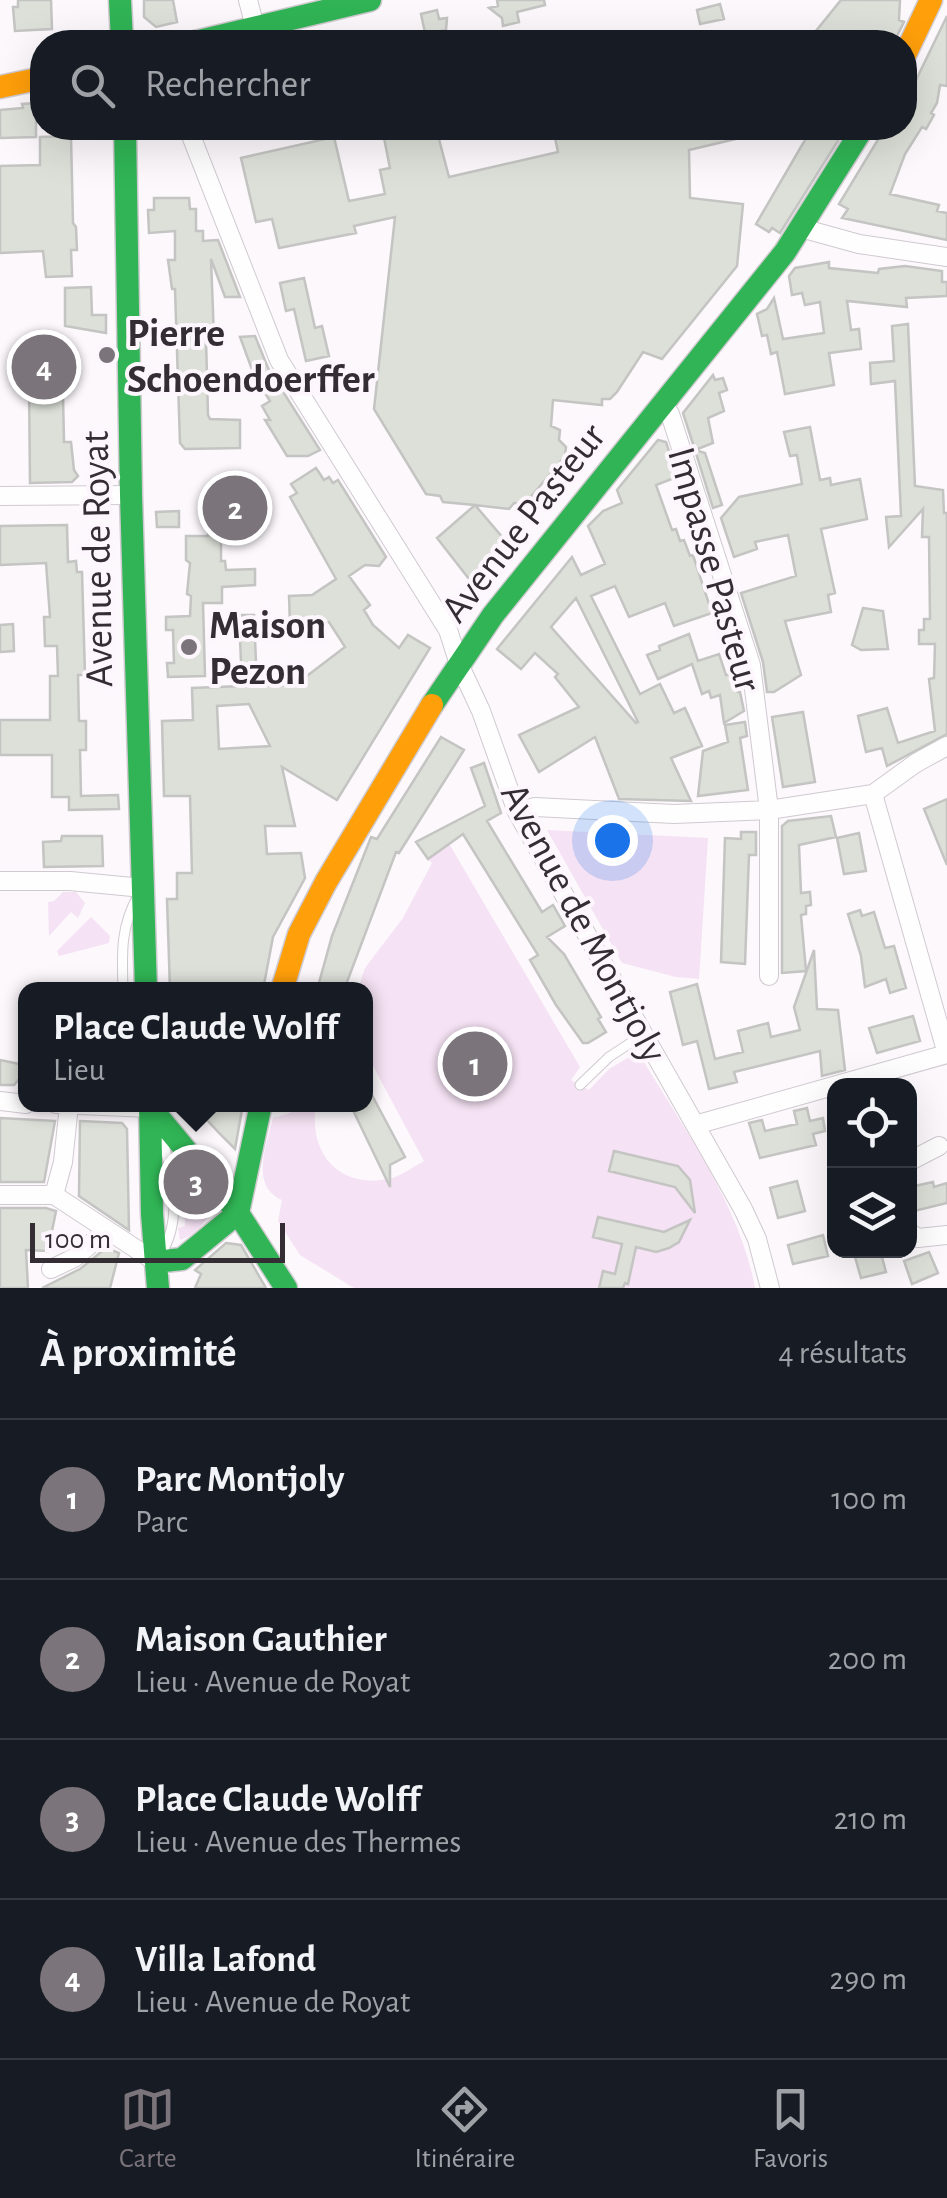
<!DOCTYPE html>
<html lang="fr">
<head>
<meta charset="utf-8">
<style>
  body { margin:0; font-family:"Alegreya Sans",sans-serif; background:#242831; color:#f1f3f6 }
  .controls { position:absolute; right:30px; bottom:30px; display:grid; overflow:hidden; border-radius:20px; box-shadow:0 10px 40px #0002 }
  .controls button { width:90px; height:90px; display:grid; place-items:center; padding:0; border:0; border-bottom:2px solid #363941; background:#171b24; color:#f1f3f6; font:50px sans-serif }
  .scale { position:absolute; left:30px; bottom:25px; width:255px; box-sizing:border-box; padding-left:10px; border:5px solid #352d34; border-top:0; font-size:28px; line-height:35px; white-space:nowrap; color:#352d34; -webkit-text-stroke:8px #fef6fd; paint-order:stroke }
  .you { position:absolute; left:612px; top:840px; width:35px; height:35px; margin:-25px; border:8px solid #fff; border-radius:50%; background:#1a73e8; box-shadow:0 0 0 15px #1a73e833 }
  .badge { display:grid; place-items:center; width:65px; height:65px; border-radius:50%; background:#7b747a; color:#fff; font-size:32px; font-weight:700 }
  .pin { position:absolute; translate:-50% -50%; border:5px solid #fff; box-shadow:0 2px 10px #0006 }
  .popup { position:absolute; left:18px; top:982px; width:355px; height:130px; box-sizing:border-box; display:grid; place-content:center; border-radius:20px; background:#171b24; filter:drop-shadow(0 2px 8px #0005); font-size:32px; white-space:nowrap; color:#9ea1a6 }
  .popup b { font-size:38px; color:#f1f3f6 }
  .popup::after { content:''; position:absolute; left:50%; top:100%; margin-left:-20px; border:20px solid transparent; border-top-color:#171b24 }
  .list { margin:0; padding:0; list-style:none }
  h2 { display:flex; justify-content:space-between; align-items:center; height:130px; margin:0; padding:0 40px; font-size:42px }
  h2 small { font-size:32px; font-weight:400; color:#9ea1a6 }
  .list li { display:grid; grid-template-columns:65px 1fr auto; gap:30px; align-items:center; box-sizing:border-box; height:160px; padding:0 40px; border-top:2px solid #363941 }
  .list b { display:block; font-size:38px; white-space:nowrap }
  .list p { margin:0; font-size:32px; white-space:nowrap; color:#9ea1a6 }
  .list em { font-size:32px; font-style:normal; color:#9ea1a6 }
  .icon { flex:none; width:55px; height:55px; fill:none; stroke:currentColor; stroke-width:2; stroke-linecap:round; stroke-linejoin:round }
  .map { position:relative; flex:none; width:947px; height:1288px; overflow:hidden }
  .search { position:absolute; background:#171b24; box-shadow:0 10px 40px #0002; left:30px; right:30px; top:30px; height:110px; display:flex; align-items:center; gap:25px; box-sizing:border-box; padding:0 35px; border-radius:40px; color:#9ea1a6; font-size:38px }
  .sheet { height:770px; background:#171b24 }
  nav { display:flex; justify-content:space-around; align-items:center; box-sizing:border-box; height:140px; border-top:2px solid #363941; background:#171b24; font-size:28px; color:#9ea1a6 }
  nav a { display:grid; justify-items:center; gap:5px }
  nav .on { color:#7b747a }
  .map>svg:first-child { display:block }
  .green { fill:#f5e2f4 }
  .building { fill:#dce0d8; stroke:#c4c4c2; stroke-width:2.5; fill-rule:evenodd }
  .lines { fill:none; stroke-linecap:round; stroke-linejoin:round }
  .lane-casing { stroke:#cfcacf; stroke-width:11 }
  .street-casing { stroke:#cfcacf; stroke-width:20 }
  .fast-casing { stroke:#cfcacf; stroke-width:25 }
  .slow-casing { stroke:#cfcacf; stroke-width:25 }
  .lane { stroke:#fffeff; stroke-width:9 }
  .street { stroke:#fffeff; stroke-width:18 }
  .fast { stroke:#30b455; stroke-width:22 }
  .slow { stroke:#ff9f0a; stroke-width:22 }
  .poi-dot { fill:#7b747a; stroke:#fef6fd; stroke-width:4 }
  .labels { text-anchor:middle; stroke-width:8; stroke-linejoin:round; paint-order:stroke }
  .poi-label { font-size:40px; font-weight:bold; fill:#352d34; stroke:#fef6fd; text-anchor:start }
  .street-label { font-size:40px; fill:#352d34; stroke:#fef6fd }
</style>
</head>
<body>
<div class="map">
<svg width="947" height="1288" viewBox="0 0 947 1288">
  <rect width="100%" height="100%" fill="#fcf8fc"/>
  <path class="green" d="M 547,830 L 708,838 L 699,979 L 676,977 L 622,963 Z
    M 448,842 L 580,1067 L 571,1080 L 589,1090 L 609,1069 L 638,1052 C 682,1127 739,1202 755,1288 L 354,1288 L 300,1255 L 278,1221 L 282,1200 C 249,1185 267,1145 273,1117 C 290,1116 300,1105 316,1105 C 308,1152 338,1189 388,1179 C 400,1177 413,1167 424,1161 L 366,1053 L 366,990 L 358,989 L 365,968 L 403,918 L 432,863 L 428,859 Z
    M 63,892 L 76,892 L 85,903 L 78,918 L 71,912 L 49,936 L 48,902 L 54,901 Z
    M 91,917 L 110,936 L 109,943 L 59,956 L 57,951 Z
    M 178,1162 L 210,1204 C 212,1220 194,1235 180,1240 L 178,1228 L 185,1226 L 183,1175 L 177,1172 Z"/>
  <path class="building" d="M 18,0 L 51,0 L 52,29 L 15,31 L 13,7 L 18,7 Z
    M 144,0 L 173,0 L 177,22 L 156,27 L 144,17 Z
    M 497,0 L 544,0 L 545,5 L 517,12 L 519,22 L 503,26 L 502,18 L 489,8 L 498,6 Z
    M 841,0 L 900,0 L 899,20 L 904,22 L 894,42 L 807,42 Z
    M 720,4 L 724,19 L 700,24 L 697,10 Z
    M 437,10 L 439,19 L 447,18 L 446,30 L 442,31 L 444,39 L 427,42 L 421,14 Z
    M 947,16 L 947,86 L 940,85 L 937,103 L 931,113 L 934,115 L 926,129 L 922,127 L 905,154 L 890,194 L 939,205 L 937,211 L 947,213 L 947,240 L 842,218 L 848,209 L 839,204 L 885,128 L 904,128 L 904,96 L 916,80 Z
    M 36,103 L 36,137 L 0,138 L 0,110 L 23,108 L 22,104 Z
    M 382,128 L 436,128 L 449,177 L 558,152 L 553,128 L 605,128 L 608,137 L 648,128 L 761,128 L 761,133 L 689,150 L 690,198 L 743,204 L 737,266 L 662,359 L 643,352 L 617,392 L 610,399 L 602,399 L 602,405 L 553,400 L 551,426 L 560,430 L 559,440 L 566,447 L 565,456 L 525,504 L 514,503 L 509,509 L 475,505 L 509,545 L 469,579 L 437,538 L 475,505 L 443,502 L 440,496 L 426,494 L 374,409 L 395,217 L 354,226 L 356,233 L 279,248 L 272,219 L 256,222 L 241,158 L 334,137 L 349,201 L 385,194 L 380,170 L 390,168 Z
    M 788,128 L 846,128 L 780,233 L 772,228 L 769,232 L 756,224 L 805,140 Z
    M 71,136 L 73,223 L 76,227 L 77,250 L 71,250 L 72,276 L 46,277 L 43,251 L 0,253 L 0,166 L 40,165 L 40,137 Z
    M 154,198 L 189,198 L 190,209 L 196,209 L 196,231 L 203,231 L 203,241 L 218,240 L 240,297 L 225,297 L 211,259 L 214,338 L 206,338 L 208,415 L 210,419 L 240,420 L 240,448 L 185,449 L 180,443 L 175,289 L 172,289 L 168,260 L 175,260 L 175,231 L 149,233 L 148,210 L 154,210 Z
    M 829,262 L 829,268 L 878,273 L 879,269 L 905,266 L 942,271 L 942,282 L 947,282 L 947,296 L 906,298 L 907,307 L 847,301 L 851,330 L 859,329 L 861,349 L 829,353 L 834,385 L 785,394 L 777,352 L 771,354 L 767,335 L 762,336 L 757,314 L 767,309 L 774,298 L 783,339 L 824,333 L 820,302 L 805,305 L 802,293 L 792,295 L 789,276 L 795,268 Z
    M 304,278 L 315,328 L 322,326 L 329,356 L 306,361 L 294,309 L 286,311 L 280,283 Z
    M 91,287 L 92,315 L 106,315 L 106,333 L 65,326 L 65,288 Z
    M 908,324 L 915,486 L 943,490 L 944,513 L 947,513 L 947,734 L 887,766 L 882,748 L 866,752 L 858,716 L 887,708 L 898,743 L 935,731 L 929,679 L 934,678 L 935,644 L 919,644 L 919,630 L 924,630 L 924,619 L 930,619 L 929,537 L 922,537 L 923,509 L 889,547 L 886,517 L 901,516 L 895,381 L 871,384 L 870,363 L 894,361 L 892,326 Z
    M 255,336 L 268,368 L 320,450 L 308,456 L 287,456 L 265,420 L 270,420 L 262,406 L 270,401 L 254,375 L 240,337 Z
    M 62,349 L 64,442 L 71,442 L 74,470 L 78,476 L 72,482 L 30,483 L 29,381 L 23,381 L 21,350 Z
    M 713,375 L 715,380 L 723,378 L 727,390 L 719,393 L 724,411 L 708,418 L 713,443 L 695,450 L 683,413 Z
    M 810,427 L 820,480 L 830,478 L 831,485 L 860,479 L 867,519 L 821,529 L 835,593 L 828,595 L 831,612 L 785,621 L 801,675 L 774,692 L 767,692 L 763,662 L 741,593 L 796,576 L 788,535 L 755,542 L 757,549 L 734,557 L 721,518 L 739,497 L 802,484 L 797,455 L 790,456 L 784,432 Z
    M 658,440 L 666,442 L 677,477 L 656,485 L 672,530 L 676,529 L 680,541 L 684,540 L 690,556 L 693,555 L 712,613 L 674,626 L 665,603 L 629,617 L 615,586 L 591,596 L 640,694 L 660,684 L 674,713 L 685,708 L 702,746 L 671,758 L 691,801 L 619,799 L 595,737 L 539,772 L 519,735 L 579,707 L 555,677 L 558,674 L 535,653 L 521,669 L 497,649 L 572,557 L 581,575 L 605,564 L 588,526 L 603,511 L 622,503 L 617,490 ZM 576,598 L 638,722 L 636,723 L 551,627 Z
    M 695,450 L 705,453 L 722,505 L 713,508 Z
    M 316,468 L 324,480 L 329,477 L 333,483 L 338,480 L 386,557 L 379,566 L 365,565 L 349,576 L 370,605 L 364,610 L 373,625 L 399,648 L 408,635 L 430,648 L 337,800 L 282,767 L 295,826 L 265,826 L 267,854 L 301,853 L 305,878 L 273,937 L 263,990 L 170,990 L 167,899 L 177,899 L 177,873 L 192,873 L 190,796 L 164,796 L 162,721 L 193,720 L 192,688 L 242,686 L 239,615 L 254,615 L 257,686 L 295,685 L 345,647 L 329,622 L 290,624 L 289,596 L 312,595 L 336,579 L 290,497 L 297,493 L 291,484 ZM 249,704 L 270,746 L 219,749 L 217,706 Z
    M 242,482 L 242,487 L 257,487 L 257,519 L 221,520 L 221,561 L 225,561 L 226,570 L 255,569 L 255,585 L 222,587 L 222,603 L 203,603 L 205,676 L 168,677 L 167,663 L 174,663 L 173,630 L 166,630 L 166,617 L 190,616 L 191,596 L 187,594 L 190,563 L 186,560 L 186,536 L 208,536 L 212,488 L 225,487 L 225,483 Z
    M 179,511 L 179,527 L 157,527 L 156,512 Z
    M 67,525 L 68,562 L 76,561 L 77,572 L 82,572 L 85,675 L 78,675 L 79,721 L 86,721 L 86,750 L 80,750 L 81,796 L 118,795 L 119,809 L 69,810 L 69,797 L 52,797 L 52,755 L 0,755 L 0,720 L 50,720 L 50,676 L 58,676 L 57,646 L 45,646 L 44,617 L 50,617 L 46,563 L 0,565 L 0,526 Z
    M 863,608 L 883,611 L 888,649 L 861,650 L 852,645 Z
    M 13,624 L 14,651 L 0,652 L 0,625 Z
    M 689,634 L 698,661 L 719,654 L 726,675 L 730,674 L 738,692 L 740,692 L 744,711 L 724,723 L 720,695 L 711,698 L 709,691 L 702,694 L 692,664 L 658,679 L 647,655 L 660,650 L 659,646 Z
    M 803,712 L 815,782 L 783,787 L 772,717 Z
    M 745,722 L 747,736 L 740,738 L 748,790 L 698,796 L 703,751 L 728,742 L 725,725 Z
    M 441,737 L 464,750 L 399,853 L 396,852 L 344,990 L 317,990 L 332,936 L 371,837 L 377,839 Z
    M 484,763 L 501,813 L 487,821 L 542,912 L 553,905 L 565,926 L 547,937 L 564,954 L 601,1017 L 598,1019 L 606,1032 L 588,1043 L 583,1043 L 556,1005 L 530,960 L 538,955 L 463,834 L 428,859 L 416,842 L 485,806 L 471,768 Z
    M 947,799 L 947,865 L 924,809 Z
    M 831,816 L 836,837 L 799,845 L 801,893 L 810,892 L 811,905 L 806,906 L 806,914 L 801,915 L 806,971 L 782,973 L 782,826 L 788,821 Z
    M 741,832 L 756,832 L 756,855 L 749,855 L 745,964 L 721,962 L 725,838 L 741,839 Z
    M 859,833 L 866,871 L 844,874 L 837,838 Z
    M 62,836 L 102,836 L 103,866 L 44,867 L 43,842 L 61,841 Z
    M 860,910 L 862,916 L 874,912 L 885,948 L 894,946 L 906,988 L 890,993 L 886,979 L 865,987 L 861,956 L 848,914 Z
    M 814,950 L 817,1009 L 838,1010 L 845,1070 L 822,1076 L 820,1051 L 734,1072 L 737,1082 L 709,1089 L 697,1041 L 683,1045 L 670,992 L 697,984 L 715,1059 L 743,1052 L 738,1031 L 768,1023 L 771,1037 L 800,1030 L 794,1007 Z
    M 913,1016 L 920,1041 L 877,1053 L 869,1028 Z
    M 0,1060 L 24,1065 L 21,1077 L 14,1085 L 0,1085 Z
    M 366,1084 L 405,1157 L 390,1165 L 390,1187 L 350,1104 L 366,1104 Z
    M 192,1104 L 243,1104 L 235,1149 L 220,1134 Z
    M 807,1108 L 810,1121 L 823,1118 L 825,1131 L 813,1134 L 816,1145 L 760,1158 L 749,1123 L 762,1120 L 765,1131 L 797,1124 L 794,1111 Z
    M 0,1118 L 55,1121 L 44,1182 L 0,1182 Z
    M 80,1121 L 122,1123 L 127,1129 L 129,1230 L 79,1196 Z
    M 614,1151 L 678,1166 L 690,1180 L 695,1213 L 675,1187 L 609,1171 Z
    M 797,1181 L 805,1211 L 778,1218 L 770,1188 Z
    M 933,1182 L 934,1187 L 947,1183 L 947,1203 L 914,1211 L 910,1187 Z
    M 0,1208 L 46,1208 L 56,1211 L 48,1251 L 26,1250 L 28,1288 L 0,1288 Z
    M 598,1217 L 664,1232 L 690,1220 L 679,1242 L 669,1248 L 656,1252 L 636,1247 L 628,1284 L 625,1283 L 623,1288 L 599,1288 L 603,1271 L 615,1274 L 622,1244 L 593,1237 Z
    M 823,1235 L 828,1256 L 793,1264 L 788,1245 Z
    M 226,1243 L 241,1245 L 266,1288 L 195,1288 L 201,1274 L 195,1270 Z
    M 106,1248 L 119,1253 L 110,1288 L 42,1288 L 80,1269 Z
    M 853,1250 L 880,1250 L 886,1272 L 861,1278 Z
    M 929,1252 L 938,1273 L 912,1284 L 904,1261 Z"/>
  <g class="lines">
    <defs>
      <path id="lane" d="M 123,990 C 122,955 120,927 138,896
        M 580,1085 L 609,1057 L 644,1034
        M 159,1130 C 172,1168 184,1218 161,1254"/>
      <path id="street" d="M 248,0 L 255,27
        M 188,128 L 279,360 L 448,630 L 459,664 L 481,711 L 517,812 L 743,1209 L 757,1239 L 770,1288
        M 801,228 L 859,244 L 947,257
        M 663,404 L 670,414 L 751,665 L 769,810 L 769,976
        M 0,496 L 131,495
        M 873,794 L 947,1054
        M 517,812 L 535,807 L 674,814 L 769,810 L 873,794 L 916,763 L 947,746
        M 0,881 L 70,881 L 143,888
        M 0,1101 L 26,1104
        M 56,1104 L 151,1108
        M 695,1125 L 947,1054
        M 910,1161 L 939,1146
        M 0,1195 L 54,1195 L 156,1262
        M 54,1195 L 63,1162 L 69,1105
        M 910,1233 L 918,1238 L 947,1235
        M 51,1269 L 74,1258 L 106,1231"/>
      <path id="fast" d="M 120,0 L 122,42
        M 195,42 L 370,0
        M 125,128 L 131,495 L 146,990
        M 432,705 L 493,615 L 785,252 L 863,128
        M 150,1104 L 152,1214 L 158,1288
        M 151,1108 L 238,1213 L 286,1288
        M 156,1262 L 182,1259 L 238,1213 L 261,1104"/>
      <path id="slow" d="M 904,57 L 931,0
        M 0,87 L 42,78
        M 282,990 L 299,934 L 326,882 L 432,705"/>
    </defs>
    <use href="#lane" class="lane-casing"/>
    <use href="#street" class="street-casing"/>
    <use href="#fast" class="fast-casing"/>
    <use href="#slow" class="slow-casing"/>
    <use href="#lane" class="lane"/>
    <use href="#street" class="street"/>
    <use href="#fast" class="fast"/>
    <use href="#slow" class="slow"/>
  </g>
  <g class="poi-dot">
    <circle cx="107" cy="355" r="10"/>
    <circle cx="189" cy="647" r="10"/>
  </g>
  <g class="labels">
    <g class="poi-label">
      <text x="127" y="346">Pierre<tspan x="127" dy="46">Schoendoerffer</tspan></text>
      <text x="209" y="638">Maison<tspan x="209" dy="46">Pezon</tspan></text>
    </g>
    <g class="street-label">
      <text transform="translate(522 522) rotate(-52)" y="14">Avenue Pasteur</text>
      <text transform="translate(96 559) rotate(-91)" y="14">Avenue de Royat</text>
      <text transform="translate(716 569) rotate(74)" y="14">Impasse Pasteur</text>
      <text transform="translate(585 922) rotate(62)" y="14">Avenue de Montjoly</text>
    </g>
  </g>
</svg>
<div class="controls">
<button><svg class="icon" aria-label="locate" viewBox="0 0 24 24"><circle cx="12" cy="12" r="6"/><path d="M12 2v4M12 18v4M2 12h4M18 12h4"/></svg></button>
<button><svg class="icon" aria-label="layers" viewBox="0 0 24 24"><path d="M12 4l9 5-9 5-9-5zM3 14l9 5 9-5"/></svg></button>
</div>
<div class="scale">100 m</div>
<div class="you"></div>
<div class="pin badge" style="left:475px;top:1064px">1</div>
<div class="pin badge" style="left:235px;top:508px">2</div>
<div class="pin badge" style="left:196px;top:1182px">3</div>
<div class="popup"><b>Place Claude Wolff</b>Lieu</div>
<div class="pin badge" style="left:44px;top:367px">4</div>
<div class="search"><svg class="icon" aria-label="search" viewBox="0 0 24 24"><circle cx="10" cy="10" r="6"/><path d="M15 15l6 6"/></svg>Rechercher</div>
</div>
<section class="sheet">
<h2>À proximité<small>4 résultats</small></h2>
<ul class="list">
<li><span class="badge">1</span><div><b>Parc Montjoly</b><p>Parc</p></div><em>100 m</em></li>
<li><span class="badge">2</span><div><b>Maison Gauthier</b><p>Lieu · Avenue de Royat</p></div><em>200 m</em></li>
<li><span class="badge">3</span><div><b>Place Claude Wolff</b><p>Lieu · Avenue des Thermes</p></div><em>210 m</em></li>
<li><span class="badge">4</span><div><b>Villa Lafond</b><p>Lieu · Avenue de Royat</p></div><em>290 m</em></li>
</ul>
</section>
<nav>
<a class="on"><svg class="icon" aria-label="map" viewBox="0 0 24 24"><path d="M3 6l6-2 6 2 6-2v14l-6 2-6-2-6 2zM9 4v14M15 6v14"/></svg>Carte</a>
<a><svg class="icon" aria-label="directions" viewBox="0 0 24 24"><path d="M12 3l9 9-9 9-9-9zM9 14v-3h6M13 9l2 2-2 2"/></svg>Itinéraire</a>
<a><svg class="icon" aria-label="saved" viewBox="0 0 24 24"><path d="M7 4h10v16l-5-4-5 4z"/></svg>Favoris</a>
</nav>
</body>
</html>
